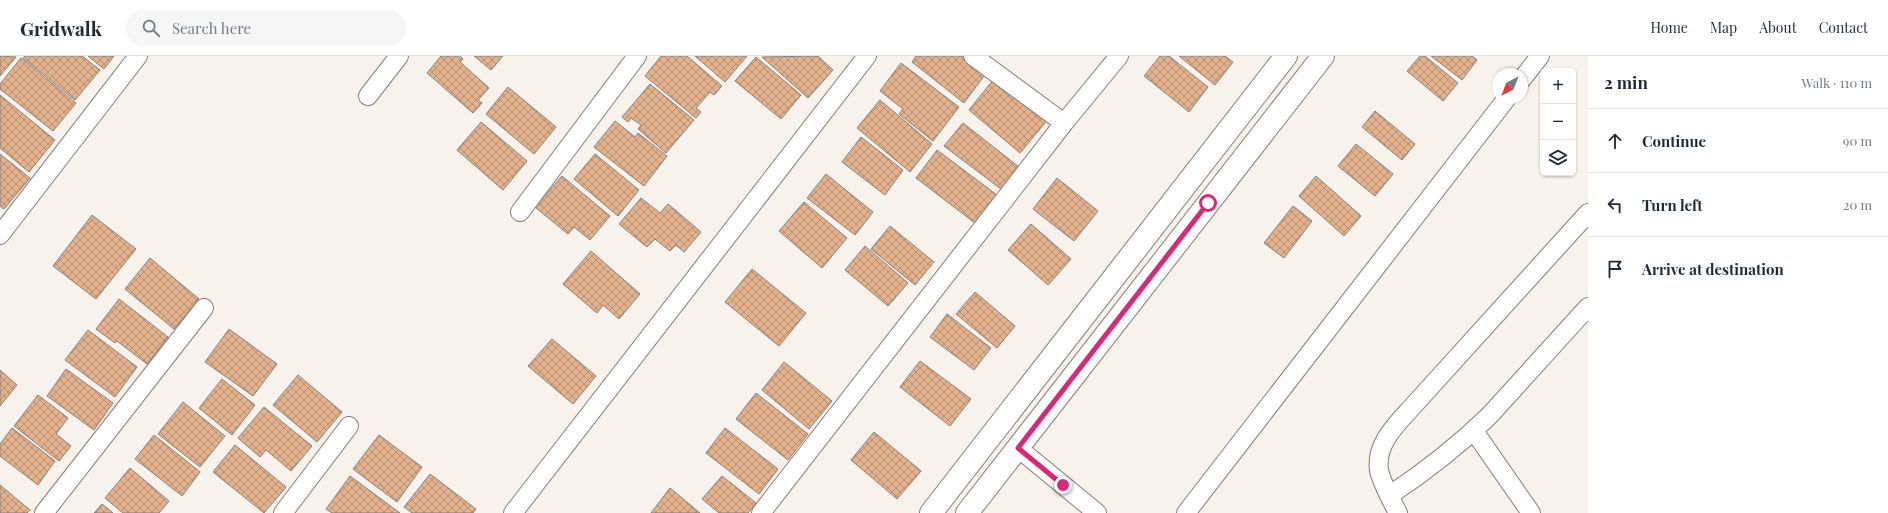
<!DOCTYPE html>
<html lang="en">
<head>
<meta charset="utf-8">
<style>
  body { margin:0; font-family:"Playfair Display",serif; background:#f6f6f7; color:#1f2937 }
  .controls { position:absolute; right:12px; top:12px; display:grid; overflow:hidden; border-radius:6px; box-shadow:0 1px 3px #0004 }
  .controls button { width:36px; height:36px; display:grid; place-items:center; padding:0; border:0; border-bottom:1px solid #e0e1e3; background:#fff; color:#1f2937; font:20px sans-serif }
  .compass { position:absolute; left:1492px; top:12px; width:36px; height:36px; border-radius:50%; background:#fff; box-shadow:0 1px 3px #0004; rotate:222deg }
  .stop { position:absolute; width:12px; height:12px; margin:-9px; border:3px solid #db2777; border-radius:50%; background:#fff }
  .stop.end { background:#db2777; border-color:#fff; box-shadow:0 1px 4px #0008 }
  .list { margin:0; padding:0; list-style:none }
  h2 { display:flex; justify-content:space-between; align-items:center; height:52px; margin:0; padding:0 16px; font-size:17px }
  h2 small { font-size:13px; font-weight:400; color:#747a83 }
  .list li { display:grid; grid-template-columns:26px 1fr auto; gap:12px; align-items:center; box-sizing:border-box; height:64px; padding:0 16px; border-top:1px solid #e0e1e3 }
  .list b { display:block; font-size:15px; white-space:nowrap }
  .list em { font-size:13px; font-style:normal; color:#747a83 }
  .icon { flex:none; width:22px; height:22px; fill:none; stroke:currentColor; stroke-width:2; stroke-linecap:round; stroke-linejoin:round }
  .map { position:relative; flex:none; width:1588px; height:457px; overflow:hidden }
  header { display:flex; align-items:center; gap:24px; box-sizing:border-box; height:56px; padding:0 20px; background:#fff; border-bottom:1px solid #e0e1e3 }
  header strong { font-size:19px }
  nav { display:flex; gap:22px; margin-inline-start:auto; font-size:14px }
  .search { width:280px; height:36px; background:#f6f6f7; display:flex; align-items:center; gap:10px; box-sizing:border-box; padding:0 14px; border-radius:22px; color:#747a83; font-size:15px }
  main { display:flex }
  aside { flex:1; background:#fff }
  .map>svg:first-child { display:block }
  .building { fill:url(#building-cross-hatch); stroke:#87817c }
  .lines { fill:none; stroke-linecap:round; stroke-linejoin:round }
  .minor-casing { stroke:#837d79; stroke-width:20 }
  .tertiary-casing { stroke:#837d79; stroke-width:24 }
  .minor { stroke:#fff; stroke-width:18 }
  .tertiary { stroke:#fff; stroke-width:22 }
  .route { stroke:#db2777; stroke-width:5 }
</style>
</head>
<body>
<header>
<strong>Gridwalk</strong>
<div class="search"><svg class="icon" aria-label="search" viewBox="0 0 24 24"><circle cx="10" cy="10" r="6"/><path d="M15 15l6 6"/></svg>Search here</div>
<nav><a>Home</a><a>Map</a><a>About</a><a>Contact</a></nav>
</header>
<main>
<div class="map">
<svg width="1588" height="457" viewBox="0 0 1588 457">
  <defs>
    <pattern id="building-cross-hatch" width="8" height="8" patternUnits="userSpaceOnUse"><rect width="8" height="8" fill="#e3b18c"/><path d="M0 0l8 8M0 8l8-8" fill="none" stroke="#b89073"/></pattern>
  </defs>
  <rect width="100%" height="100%" fill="#f8f2ed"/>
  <path class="building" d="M 0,0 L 16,1 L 0,20 Z
    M 25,0 L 82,0 L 100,14 L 75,44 L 23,2 Z
    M 88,0 L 114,0 L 104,13 Z
    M 441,0 L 460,0 L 463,3 L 460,6 L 489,32 L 478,44 L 482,47 L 473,57 L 427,17 Z
    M 474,0 L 503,0 L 491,14 Z
    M 661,0 L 687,0 L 722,30 L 714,39 L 710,36 L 696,52 L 701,56 L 696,62 L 645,20 Z
    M 695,0 L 747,0 L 725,26 Z
    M 818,0 L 833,14 L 808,42 L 762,1 Z
    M 916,0 L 967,0 L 987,16 L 964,47 L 912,6 Z
    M 1160,0 L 1169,0 L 1208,31 L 1189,56 L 1144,20 Z
    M 1179,0 L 1225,0 L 1233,6 L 1215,29 Z
    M 1420,0 L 1425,0 L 1458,27 L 1443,45 L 1407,15 Z
    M 1431,0 L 1472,0 L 1477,4 L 1462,24 Z
    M 756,1 L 801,39 L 781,63 L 735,25 Z
    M 21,2 L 76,47 L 53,75 L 0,33 L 0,28 Z
    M 901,7 L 959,51 L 933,85 L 899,58 L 903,53 L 880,35 Z
    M 997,19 L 1049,62 L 1020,97 L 969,54 Z
    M 650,28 L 694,64 L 666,97 L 638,73 L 641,69 L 631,62 L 628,66 L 622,61 Z
    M 508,31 L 556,71 L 534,98 L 486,58 Z
    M 0,39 L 55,84 L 29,116 L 0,92 Z
    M 880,44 L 932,88 L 910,116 L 857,72 Z
    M 1375,55 L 1415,88 L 1402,104 L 1362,71 Z
    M 615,65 L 635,81 L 638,77 L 667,100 L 644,130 L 594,91 Z
    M 481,66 L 527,105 L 503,134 L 457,94 Z
    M 963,67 L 1019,111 L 1001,133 L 944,90 Z
    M 861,81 L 903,114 L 885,139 L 842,106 Z
    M 1356,88 L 1393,118 L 1375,140 L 1338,110 Z
    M 937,94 L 997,139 L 975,167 L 916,122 Z
    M 0,98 L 30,122 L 4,153 L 0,150 Z
    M 595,98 L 639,134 L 618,160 L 574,123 Z
    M 826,118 L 873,156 L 855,179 L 807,142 Z
    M 562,120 L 610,160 L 590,184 L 574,171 L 568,178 L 535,151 Z
    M 1316,120 L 1361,160 L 1344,180 L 1299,140 Z
    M 1057,122 L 1098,155 L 1074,185 L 1033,153 Z
    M 641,142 L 660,157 L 668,148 L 701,176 L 684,196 L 676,189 L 670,195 L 655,183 L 647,191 L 619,168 Z
    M 804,146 L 847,182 L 822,212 L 779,175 Z
    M 1293,150 L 1312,165 L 1284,202 L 1264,187 Z
    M 92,159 L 136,193 L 96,243 L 53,210 Z
    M 1031,168 L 1071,203 L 1048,229 L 1008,194 Z
    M 890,170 L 934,206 L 915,229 L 871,193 Z
    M 865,190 L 908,227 L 888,250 L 845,214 Z
    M 591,195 L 640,238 L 619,263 L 603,249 L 597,257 L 563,228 Z
    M 150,202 L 199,243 L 174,273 L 125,233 Z
    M 752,213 L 806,257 L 779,290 L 725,246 Z
    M 975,236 L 1015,270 L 997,292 L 956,258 Z
    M 119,243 L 168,281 L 147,308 L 117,285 L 115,287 L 96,273 Z
    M 947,258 L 991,292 L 974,314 L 930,281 Z
    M 229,273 L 277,308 L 253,340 L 205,306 Z
    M 88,274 L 137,311 L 115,341 L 65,304 Z
    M 552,283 L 596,320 L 573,348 L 528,310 Z
    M 920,305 L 971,343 L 950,370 L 900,331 Z
    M 784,306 L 832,345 L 809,373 L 762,334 Z
    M 66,313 L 113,347 L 94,374 L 47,340 Z
    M 0,314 L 17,329 L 0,350 Z
    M 298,319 L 342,356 L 317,386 L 273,349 Z
    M 222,323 L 255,349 L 232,379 L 199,352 Z
    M 756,337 L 808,378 L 788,404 L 736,363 Z
    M 38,339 L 68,362 L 56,378 L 71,390 L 59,405 L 14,370 Z
    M 183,346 L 225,380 L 200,411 L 158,378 Z
    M 264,351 L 312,390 L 291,415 L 266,394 L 260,401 L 238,382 Z
    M 12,372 L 55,405 L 38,429 L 0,400 L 0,388 Z
    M 725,372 L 778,413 L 759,438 L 706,397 Z
    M 874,376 L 921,415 L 897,443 L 851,404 Z
    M 154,379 L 200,416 L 182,440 L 135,403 Z
    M 379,379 L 422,411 L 397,446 L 353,413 Z
    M 235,389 L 286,431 L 264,457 L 213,416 Z
    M 130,412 L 169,445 L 159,457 L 123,457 L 105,442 Z
    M 430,418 L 476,453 L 473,457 L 412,457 L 404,451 Z
    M 350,420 L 400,457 L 332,457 L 326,453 Z
    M 722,420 L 756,447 L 748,457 L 719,457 L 702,443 Z
    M 0,429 L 30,454 L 27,457 L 0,457 Z
    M 670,432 L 700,457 L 651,457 Z
    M 102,448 L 113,457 L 94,457 Z"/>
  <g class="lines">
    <defs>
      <path id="minor" d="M 973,0 L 1064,67
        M 1522,23 L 1540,0
        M 368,40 L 399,0
        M 520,156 L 637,0
        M 0,179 L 138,0
        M 1474,375 L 1531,457
        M 1018,392 L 1097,457
        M 1390,439 C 1426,415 1458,390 1489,360 L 1588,251
        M 44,457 L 204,252
        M 283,457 L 349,370
        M 513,457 L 867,0
        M 761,457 L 1064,67 L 1119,0
        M 1186,457 L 1507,42
        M 1398,457 C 1392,445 1381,426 1379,414 C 1375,387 1398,367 1413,350 L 1588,157"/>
      <path id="tertiary" d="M 931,457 L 1286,0
        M 967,457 L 1323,0"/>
    </defs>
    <use href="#minor" class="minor-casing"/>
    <use href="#tertiary" class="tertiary-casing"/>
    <use href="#minor" class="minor"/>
    <use href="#tertiary" class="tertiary"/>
  </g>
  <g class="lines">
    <path class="route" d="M 1063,429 L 1018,392 L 1208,147"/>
  </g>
</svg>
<div class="controls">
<button>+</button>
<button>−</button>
<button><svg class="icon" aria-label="layers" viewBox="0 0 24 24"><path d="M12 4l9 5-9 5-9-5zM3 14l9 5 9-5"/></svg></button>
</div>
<svg class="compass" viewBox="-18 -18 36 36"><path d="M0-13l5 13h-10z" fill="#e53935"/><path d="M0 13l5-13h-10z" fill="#747a83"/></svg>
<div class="stop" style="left:1208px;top:147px"></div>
<div class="stop end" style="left:1063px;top:429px"></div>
</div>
<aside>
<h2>2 min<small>Walk · 110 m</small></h2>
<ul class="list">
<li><svg class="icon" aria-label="ahead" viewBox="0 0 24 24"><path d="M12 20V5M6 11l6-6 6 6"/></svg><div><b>Continue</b></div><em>90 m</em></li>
<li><svg class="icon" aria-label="left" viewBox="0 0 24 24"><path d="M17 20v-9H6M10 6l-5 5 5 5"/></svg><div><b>Turn left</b></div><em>20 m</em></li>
<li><svg class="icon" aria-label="arrive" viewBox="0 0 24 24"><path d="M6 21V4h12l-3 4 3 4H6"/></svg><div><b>Arrive at destination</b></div></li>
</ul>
</aside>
</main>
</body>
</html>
